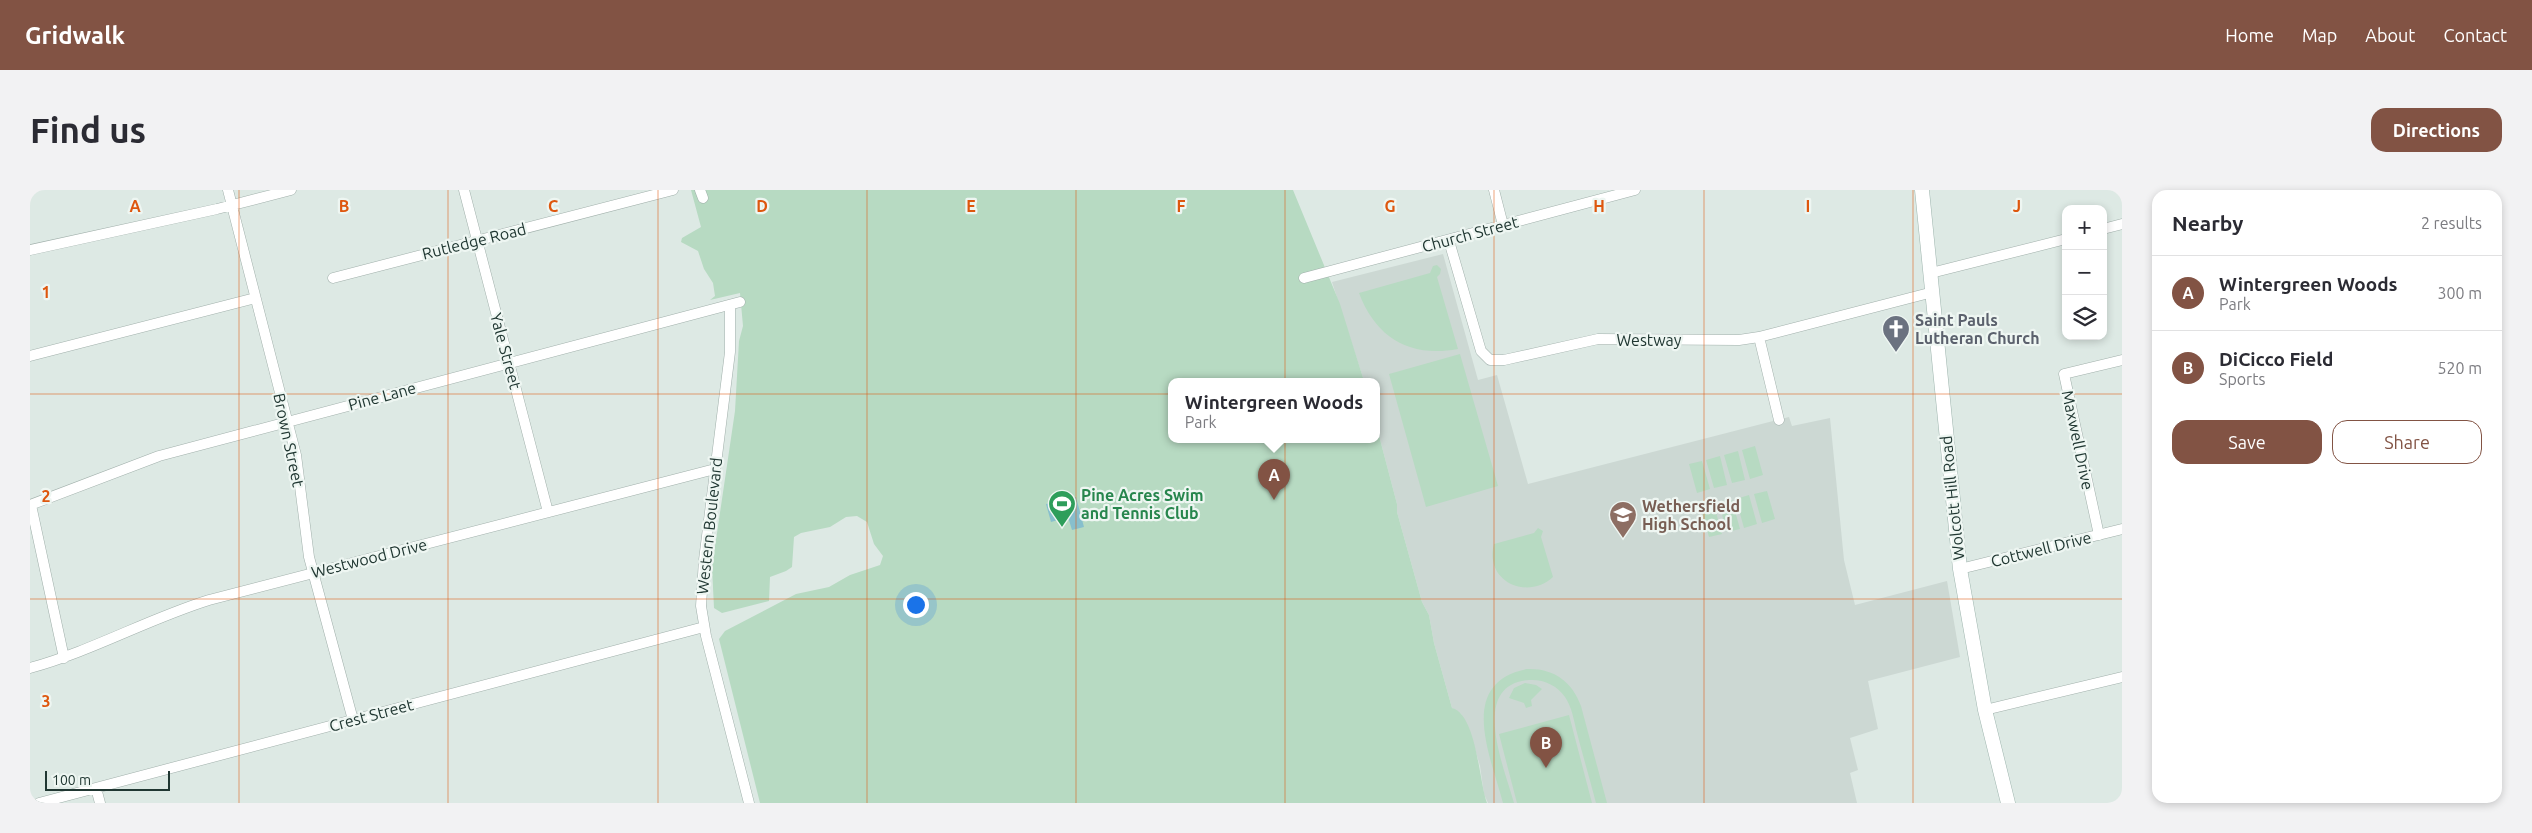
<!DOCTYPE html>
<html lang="en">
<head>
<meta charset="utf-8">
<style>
  body { margin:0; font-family:Ubuntu,sans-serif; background:#f2f2f3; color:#2b2b33 }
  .controls { position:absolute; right:15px; top:15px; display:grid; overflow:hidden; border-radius:10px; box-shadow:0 2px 8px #0003 }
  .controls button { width:45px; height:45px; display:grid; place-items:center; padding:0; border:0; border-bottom:1px solid #e1e1e2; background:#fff; color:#2b2b33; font:25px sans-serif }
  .scale { position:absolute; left:15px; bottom:12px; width:125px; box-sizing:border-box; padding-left:5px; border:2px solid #203732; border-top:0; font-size:14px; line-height:18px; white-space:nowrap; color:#203732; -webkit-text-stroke:4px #eef6f2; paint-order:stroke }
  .you { position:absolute; left:885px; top:414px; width:18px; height:18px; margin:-12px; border:4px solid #fff; border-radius:50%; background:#1a73e8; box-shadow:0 0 0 8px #1a73e833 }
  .badge { display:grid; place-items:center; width:32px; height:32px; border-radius:50%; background:#825344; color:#fff; font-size:16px; font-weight:700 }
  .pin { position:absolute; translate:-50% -41px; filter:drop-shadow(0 1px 2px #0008) }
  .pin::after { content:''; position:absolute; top:26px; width:18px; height:15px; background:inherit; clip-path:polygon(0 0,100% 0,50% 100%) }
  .popup { position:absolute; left:1138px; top:188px; width:212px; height:65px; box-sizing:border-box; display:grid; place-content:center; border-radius:10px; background:#fff; filter:drop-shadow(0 1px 4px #0005); font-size:16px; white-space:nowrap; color:#7c7c81 }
  .popup b { font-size:19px; color:#2b2b33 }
  .popup::after { content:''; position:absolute; left:50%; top:100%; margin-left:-10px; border:10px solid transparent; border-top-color:#fff }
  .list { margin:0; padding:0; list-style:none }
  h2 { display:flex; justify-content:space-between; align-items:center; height:65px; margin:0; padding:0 20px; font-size:21px }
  h2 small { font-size:16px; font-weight:400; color:#7c7c81 }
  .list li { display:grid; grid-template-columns:32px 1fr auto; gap:15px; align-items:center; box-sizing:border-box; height:75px; padding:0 20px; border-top:1px solid #e1e1e2 }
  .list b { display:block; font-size:19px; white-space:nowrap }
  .list p { margin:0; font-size:16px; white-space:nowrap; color:#7c7c81 }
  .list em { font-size:16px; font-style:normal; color:#7c7c81 }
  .actions { display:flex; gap:10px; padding:15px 20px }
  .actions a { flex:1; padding:11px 0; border:1px solid #825344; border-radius:15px; text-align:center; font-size:18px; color:#825344 }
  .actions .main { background:#825344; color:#fff }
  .icon { flex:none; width:28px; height:28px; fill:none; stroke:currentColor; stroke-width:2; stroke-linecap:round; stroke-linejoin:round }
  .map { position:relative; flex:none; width:2092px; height:613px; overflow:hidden; border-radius:15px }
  header { display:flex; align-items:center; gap:30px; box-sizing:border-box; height:70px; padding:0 25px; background:#825344; color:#fff }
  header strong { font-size:24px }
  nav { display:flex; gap:28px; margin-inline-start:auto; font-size:18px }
  .intro { display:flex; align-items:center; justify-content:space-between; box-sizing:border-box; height:120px; padding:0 30px }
  h1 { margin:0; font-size:35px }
  .button { padding:12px 22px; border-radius:15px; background:#825344; color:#fff; font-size:18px; font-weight:700 }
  main { display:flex; gap:30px; padding:0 30px }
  aside { flex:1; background:#fff; border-radius:15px; box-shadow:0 2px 8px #0003 }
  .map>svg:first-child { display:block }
  .built { fill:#ccd8d3 }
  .green { fill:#b7dac2 }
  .water { fill:#87bfcd }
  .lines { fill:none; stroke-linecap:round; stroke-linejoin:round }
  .street-casing { stroke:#a1b0ab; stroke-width:11 }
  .secondary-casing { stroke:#9db4ad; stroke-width:15 }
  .street { stroke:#fff; stroke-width:10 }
  .secondary { stroke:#fff; stroke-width:14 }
  .grid { fill:none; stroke:#de570e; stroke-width:1; stroke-opacity:0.55 }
  .labels { text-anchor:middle; stroke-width:4.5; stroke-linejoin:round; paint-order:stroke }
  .street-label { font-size:16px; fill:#203732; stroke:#eef6f2 }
  .worship-label { font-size:16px; font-weight:bold; fill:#5b616d; stroke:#eef6f2; text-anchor:start }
  .leisure-label { font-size:16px; font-weight:bold; fill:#27864d; stroke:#eef6f2; text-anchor:start }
  .education-label { font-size:16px; font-weight:bold; fill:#785e54; stroke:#eef6f2; text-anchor:start }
  .grid-label { font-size:16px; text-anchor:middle; font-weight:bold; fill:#de570e; stroke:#eef6f2; stroke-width:4.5; stroke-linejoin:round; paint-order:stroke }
</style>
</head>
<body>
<header>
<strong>Gridwalk</strong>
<nav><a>Home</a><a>Map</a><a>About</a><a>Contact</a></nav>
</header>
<div class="intro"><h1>Find us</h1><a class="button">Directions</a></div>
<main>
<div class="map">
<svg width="2092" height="613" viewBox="0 0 2092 613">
  <rect width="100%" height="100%" fill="#dde9e4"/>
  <path class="built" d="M 1413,64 L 1448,190 L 1467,185 L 1498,294 L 1759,227 L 1762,236 L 1800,228 L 1814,370 L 1825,415 L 1917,391 L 1930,467 L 1838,491 L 1848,539 L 1820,548 L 1828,580 L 1820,583 L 1827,613 L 1458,613 L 1454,604 L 1450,576 L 1439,539 L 1431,524 L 1422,518 L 1404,453 L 1399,425 L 1392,412 L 1367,322 L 1367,314 L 1347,238 L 1346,191 L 1334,191 L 1302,92 Z"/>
  <path class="green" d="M 661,0 L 1263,0 L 1310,114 L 1334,191 L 1142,191 L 1142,249 L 1346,249 L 1347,238 L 1367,314 L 1367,322 L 1392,412 L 1399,425 L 1404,453 L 1422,518 C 1447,525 1449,592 1457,613 L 730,613 L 689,449 L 695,441 L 766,404 L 799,397 L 820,385 L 850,375 L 853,366 L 844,354 L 837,332 L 827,326 L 816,327 L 800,337 L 771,343 L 764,347 L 762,377 L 756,381 L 740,387 L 739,411 L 692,423 L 684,418 L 682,377 L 705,221 L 709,151 L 713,136 L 710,103 L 680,110 L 685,106 L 683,93 L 674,79 L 668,61 L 651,52 L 652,48 L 671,37 Z
    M 1403,76 L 1407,75 L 1411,79 L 1410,84 L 1407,87 L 1428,159 C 1380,168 1346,148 1329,103 L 1400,83 Z
    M 1430,164 L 1468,296 L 1396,317 L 1359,184 Z
    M 1725,256 L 1733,285 L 1720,289 L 1712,260 Z
    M 1708,261 L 1715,290 L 1702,293 L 1694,265 Z
    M 1690,266 L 1697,295 L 1684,298 L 1676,270 Z
    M 1672,271 L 1680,299 L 1667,303 L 1659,274 Z
    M 1737,301 L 1745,329 L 1732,333 L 1724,304 Z
    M 1719,305 L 1727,334 L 1714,338 L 1706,309 Z
    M 1702,310 L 1710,339 L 1697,342 L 1689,314 Z
    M 1684,315 L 1692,344 L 1679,347 L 1671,319 Z
    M 1508,338 L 1513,341 L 1511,347 L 1523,387 C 1497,411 1454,391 1464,354 L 1504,343 Z
    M 1497,479 C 1523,478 1542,491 1551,516 L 1577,613 L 1566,613 C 1560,590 1553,566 1547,543 C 1544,531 1542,517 1535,507 C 1527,495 1513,489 1499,490 C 1438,495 1475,579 1484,613 L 1473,613 C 1461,567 1426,493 1497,479 Z
    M 1495,493 L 1506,495 L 1512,499 L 1501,510 L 1502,516 L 1496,518 L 1494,513 L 1479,508 L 1484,498 Z
    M 1539,525 L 1562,613 L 1487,613 L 1469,544 Z"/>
  <path class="water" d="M 1046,307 L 1054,337 L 1042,340 L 1038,327 L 1021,332 L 1016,314 Z"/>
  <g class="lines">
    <defs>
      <path id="street" d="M 198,0 L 266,265 L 279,367 L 323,530
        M 434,0 L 518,322
        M 670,0 L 673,8
        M 1464,0 L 1473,35
        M 2073,39 L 2092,34
        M 1419,51 L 1451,161 L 1460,170 L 1474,170 L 1568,149 L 1709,150 L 1729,147 L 1903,102
        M 0,60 L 187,19 L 261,0
        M 1901,83 L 2036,49
        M 303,88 L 643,0
        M 1274,88 L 1605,0
        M 700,115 L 700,162 L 674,370 L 671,416 L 676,446 L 719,613
        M 1729,147 L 1749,230
        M 0,166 L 225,108
        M 0,315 L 129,266 L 710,112
        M 1,315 L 34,468
        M 2069,345 L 2034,184 L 2092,170
        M 1930,379 L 2092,339
        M 0,478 C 62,461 118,429 179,410 L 685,279
        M 1955,520 L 2092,487
        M 66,598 L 70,613
        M 9,613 L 674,437"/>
      <path id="secondary" d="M 1892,0 L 1930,379 L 1955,520 L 1978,613"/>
    </defs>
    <use href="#street" class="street-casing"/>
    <use href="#secondary" class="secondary-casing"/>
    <use href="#street" class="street"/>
    <use href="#secondary" class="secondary"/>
  </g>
  <path class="grid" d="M 209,0 L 209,613M 418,0 L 418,613M 628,0 L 628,613M 837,0 L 837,613M 1046,0 L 1046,613M 1255,0 L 1255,613M 1464,0 L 1464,613M 1674,0 L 1674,613M 1883,0 L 1883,613M 0,204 L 2092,204M 0,409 L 2092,409"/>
  <defs>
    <symbol id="church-pin" viewBox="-11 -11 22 30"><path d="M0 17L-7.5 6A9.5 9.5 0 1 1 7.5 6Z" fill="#6b7280" stroke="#eef6f2"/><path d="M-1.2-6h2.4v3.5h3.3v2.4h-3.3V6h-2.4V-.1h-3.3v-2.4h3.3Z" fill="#fff"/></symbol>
    <symbol id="stadium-pin" viewBox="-11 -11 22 30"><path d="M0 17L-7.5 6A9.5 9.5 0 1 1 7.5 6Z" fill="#2e9e5b" stroke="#eef6f2"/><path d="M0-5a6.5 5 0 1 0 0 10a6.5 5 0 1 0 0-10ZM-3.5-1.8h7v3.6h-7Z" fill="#fff"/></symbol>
    <symbol id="school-pin" viewBox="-11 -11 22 30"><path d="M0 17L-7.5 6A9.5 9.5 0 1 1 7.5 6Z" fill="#8d6e63" stroke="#eef6f2"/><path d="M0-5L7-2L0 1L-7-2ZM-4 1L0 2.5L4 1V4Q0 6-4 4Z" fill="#fff"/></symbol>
  </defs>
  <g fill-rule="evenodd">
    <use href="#church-pin" x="1850" y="123" width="32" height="43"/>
    <use href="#stadium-pin" x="1016" y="298" width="32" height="43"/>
    <use href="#school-pin" x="1577" y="309" width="32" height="43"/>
  </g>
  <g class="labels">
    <g class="street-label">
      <text transform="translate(1440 44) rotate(-15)" y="6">Church Street</text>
      <text transform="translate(444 51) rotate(-14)" y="6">Rutledge Road</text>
      <text x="1619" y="156">Westway</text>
      <text transform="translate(476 161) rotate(75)" y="6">Yale Street</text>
      <text transform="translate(352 206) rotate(-15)" y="6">Pine Lane</text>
      <text transform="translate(259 250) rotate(78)" y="6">Brown Street</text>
      <text transform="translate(2048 250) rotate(78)" y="6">Maxwell Drive</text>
      <text transform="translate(1922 308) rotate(-96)" y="6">Wolcott Hill Road</text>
      <text transform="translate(679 336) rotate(-84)" y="6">Western Boulevard</text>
      <text transform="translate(2011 359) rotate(-14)" y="6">Cottwell Drive</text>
      <text transform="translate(339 368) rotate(-14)" y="6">Westwood Drive</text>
      <text transform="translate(341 525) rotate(-15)" y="6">Crest Street</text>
    </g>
    <g class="worship-label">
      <text x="1885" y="136">Saint Pauls<tspan x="1885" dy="18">Lutheran Church</tspan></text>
    </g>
    <g class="leisure-label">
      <text x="1051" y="311">Pine Acres Swim<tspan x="1051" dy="18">and Tennis Club</tspan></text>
    </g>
    <g class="education-label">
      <text x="1612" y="322">Wethersfield<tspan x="1612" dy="18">High School</tspan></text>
    </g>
  </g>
  <g class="grid-label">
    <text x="105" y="22">A</text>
    <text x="314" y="22">B</text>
    <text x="523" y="22">C</text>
    <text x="732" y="22">D</text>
    <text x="941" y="22">E</text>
    <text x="1151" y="22">F</text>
    <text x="1360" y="22">G</text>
    <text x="1569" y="22">H</text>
    <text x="1778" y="22">I</text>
    <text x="1987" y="22">J</text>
    <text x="16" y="108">1</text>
    <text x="16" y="312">2</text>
    <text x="16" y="517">3</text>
  </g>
</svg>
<div class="controls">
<button>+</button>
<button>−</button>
<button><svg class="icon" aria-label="layers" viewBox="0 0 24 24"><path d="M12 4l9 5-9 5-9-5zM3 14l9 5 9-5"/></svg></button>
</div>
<div class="scale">100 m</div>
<div class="you"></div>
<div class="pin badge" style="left:1244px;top:310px">A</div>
<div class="popup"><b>Wintergreen Woods</b>Park</div>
<div class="pin badge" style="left:1516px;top:578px">B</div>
</div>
<aside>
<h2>Nearby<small>2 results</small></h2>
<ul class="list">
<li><span class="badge">A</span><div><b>Wintergreen Woods</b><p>Park</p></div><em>300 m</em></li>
<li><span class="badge">B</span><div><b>DiCicco Field</b><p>Sports</p></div><em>520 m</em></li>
</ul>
<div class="actions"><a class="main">Save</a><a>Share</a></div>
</aside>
</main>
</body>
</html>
